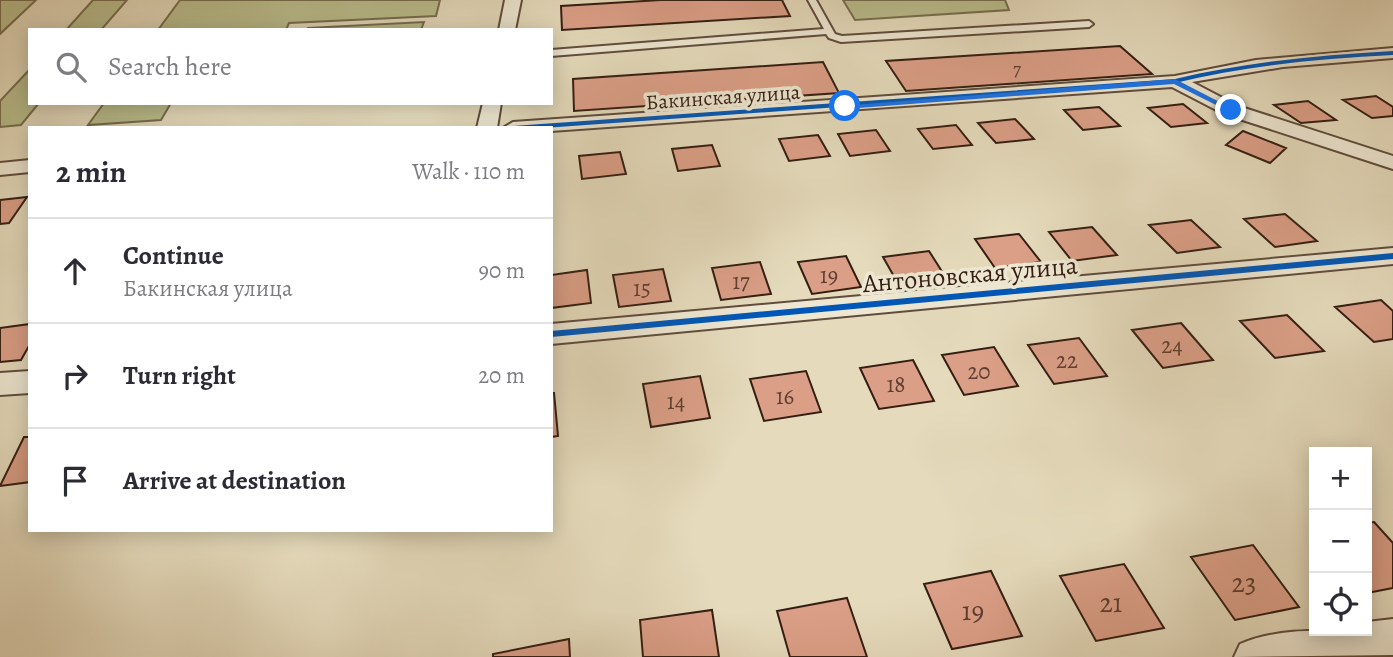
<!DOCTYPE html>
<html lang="en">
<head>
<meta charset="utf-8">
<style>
  body { margin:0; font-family:Alegreya,serif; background:#f7f7f7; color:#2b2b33 }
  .controls { position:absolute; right:21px; bottom:21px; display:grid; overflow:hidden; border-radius:0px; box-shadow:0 4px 18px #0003 }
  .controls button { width:63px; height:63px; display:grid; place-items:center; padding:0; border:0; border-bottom:2px solid #e1e1e2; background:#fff; color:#2b2b33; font:35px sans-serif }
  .stop { position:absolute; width:21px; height:21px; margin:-16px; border:5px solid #1a73e8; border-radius:50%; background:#fff }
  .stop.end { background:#1a73e8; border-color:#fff; box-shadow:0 2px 7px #0008 }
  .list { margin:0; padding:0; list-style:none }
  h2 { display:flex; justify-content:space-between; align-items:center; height:91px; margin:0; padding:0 28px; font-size:30px }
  h2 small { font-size:23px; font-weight:400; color:#7c7c81 }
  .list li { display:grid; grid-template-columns:46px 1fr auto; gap:21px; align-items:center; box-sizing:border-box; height:105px; padding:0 28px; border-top:2px solid #e1e1e2 }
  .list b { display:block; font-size:26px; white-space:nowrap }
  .list p { margin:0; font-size:23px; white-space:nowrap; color:#7c7c81 }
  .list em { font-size:23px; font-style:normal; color:#7c7c81 }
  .icon { flex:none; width:38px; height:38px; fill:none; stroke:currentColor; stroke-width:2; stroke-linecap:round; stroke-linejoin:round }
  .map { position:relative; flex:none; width:1393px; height:657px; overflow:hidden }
  .search { position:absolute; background:#fff; box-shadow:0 4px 18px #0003; left:28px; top:28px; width:525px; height:77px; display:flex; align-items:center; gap:18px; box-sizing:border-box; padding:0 24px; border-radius:0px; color:#7c7c81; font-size:26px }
  .panel { position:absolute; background:#fff; box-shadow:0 4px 18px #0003; left:28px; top:126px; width:525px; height:406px; border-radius:0px }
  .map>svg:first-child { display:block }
  .green { fill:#babe8d; stroke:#776e50; stroke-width:2 }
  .building { fill:#db9f87; stroke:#341e13; stroke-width:2 }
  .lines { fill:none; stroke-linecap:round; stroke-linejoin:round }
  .lane-casing { stroke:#604d3d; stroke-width:4 }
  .street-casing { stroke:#604d3d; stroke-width:4 }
  .lane { fill:#eee8d3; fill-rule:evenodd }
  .street { fill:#eee8d3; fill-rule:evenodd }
  .cycleway-casing { stroke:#eee8d3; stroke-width:4 }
  .cycleway { fill:#0057b8; fill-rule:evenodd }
  .route { fill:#1a73e8 }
  .labels { text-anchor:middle; stroke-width:7; stroke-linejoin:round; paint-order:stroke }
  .far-number-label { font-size:19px; fill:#5e3e30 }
  .far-street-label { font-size:21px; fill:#341e13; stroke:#eee8d3 }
  .number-label { font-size:23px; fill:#5e3e30 }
  .street-label { font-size:26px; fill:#341e13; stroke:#eee8d3 }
  .near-number-label { font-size:28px; fill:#5e3e30 }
</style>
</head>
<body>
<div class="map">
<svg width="1393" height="657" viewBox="0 0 1393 657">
  <rect width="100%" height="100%" fill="#e5dbbc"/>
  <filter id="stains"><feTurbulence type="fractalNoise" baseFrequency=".00286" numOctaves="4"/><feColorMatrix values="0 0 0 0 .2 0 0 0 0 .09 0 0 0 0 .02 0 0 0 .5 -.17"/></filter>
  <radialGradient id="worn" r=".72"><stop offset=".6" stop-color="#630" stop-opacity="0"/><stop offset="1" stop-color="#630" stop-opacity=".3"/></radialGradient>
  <path class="green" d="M 0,0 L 36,0 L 0,34 Z
    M 93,0 L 127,0 L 101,30 L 66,30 Z
    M 180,0 L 440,0 L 436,16 L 289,23 L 286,30 L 158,30 Z
    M 843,0 L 1005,0 L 1009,10 L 855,20 Z
    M 424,22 L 421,30 L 307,30 L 308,28 Z
    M 30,69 L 30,103 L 39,103 L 21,125 L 0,127 L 0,101 Z
    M 104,103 L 171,103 L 161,120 L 88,125 Z"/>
  <path class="building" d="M 661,0 L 782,0 L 790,16 L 562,30 L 561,6 Z
    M 1120,46 L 1152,74 L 906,91 L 886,61 Z
    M 823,62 L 839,93 L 574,111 L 573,79 Z
    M 1376,96 L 1393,107 L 1393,116 L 1372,118 L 1343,100 Z
    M 1308,101 L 1336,120 L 1301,123 L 1274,105 Z
    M 1183,104 L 1207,123 L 1171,127 L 1148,108 Z
    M 1099,107 L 1120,126 L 1083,130 L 1064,110 Z
    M 1015,119 L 1034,139 L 996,143 L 978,123 Z
    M 956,125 L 972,145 L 933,149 L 918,129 Z
    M 876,130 L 890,151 L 850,156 L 838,134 Z
    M 1243,131 L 1286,148 L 1270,163 L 1226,145 Z
    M 818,135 L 830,156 L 789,161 L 779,139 Z
    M 712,145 L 720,166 L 678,171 L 672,149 Z
    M 620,152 L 626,174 L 582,179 L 579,156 Z
    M 27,197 L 9,223 L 0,224 L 0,200 Z
    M 1285,214 L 1317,241 L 1275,247 L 1244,219 Z
    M 1191,220 L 1220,247 L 1177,253 L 1149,225 Z
    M 1092,227 L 1117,255 L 1072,261 L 1049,232 Z
    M 1019,234 L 1041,262 L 995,268 L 975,239 Z
    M 929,251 L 948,281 L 900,287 L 883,257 Z
    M 846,256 L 861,287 L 812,294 L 798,262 Z
    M 760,262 L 771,294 L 721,300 L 712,268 Z
    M 663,269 L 671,301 L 619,307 L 613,275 Z
    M 587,270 L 591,303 L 551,308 L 551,275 Z
    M 1381,300 L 1393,311 L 1393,339 L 1374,342 L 1335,307 Z
    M 1287,315 L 1324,351 L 1275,358 L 1240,321 Z
    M 1181,323 L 1213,360 L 1163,368 L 1132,330 Z
    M 30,324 L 30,344 L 21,360 L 0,362 L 0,328 Z
    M 1079,338 L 1107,376 L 1054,384 L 1028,345 Z
    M 994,347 L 1018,386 L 964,395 L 942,355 Z
    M 913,360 L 934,401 L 879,409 L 860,368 Z
    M 806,371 L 821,412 L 764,421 L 750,379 Z
    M 700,376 L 710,418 L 651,427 L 643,384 Z
    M 551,393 L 554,393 L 558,436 L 551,437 Z
    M 24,437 L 30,437 L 30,482 L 0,486 Z
    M 1374,522 L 1393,543 L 1393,588 L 1367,593 L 1367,523 Z
    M 1253,545 L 1299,607 L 1235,620 L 1191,557 Z
    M 1124,564 L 1164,628 L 1096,641 L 1060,576 Z
    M 991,571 L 1022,636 L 952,649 L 924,584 Z
    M 847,598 L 867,657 L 790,657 L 777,611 Z
    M 712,610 L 719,657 L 643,657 L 640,620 Z
    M 569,639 L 570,657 L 493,657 L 493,654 Z"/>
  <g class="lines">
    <defs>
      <path id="lane" d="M 808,0 L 816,0 L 835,34 L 842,36 L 1089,21 L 1093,24 L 1089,27 L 841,42 L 829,38 L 826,34 L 551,56 L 551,50 L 824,29 Z"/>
      <path id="street" d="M 505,0 L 521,0 L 515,30 L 499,30 Z
        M 1393,48 L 1393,58 L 1283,67 L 1192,82 L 1238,106 L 1393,156 L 1393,169 L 1224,114 L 1172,87 L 551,131 L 551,128 L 503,128 L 513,122 L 1175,76 L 1256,60 Z
        M 483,103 L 501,103 L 497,128 L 477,128 Z
        M 30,160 L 30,172 L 0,175 L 0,163 Z
        M 1393,248 L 1393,264 L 551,344 L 551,324 Z
        M 30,371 L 30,393 L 0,395 L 0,373 Z
        M 1393,619 L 1393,655 L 1234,657 L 1240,644 C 1280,627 1325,631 1367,631 L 1367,622 Z"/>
    </defs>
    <use href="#lane" class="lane-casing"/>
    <use href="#street" class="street-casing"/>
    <use href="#lane" class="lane"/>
    <use href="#street" class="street"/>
    <defs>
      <path id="cycleway" d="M 1393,51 L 1393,55 C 1319,59 1247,65 1175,83 L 544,128 L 510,128 L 513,126 L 1175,79 C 1247,62 1319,55 1393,51 Z
        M 1393,253 L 1393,259 L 551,337 L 551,331 Z"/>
    </defs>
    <use href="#cycleway" class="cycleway-casing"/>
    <use href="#cycleway" class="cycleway"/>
  </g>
  <path class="route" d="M 1175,79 L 1235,110 L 1228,111 L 1174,84 L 845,109 L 841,106 Z"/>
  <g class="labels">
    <g class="far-number-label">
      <text x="1017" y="75">7</text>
    </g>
    <g class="far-street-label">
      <text transform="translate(723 97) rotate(-4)" y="7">Бакинская улица</text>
    </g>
    <g class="number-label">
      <text x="829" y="283">19</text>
      <text x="741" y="289">17</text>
      <text x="642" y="296">15</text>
      <text x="1172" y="353">24</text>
      <text x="1067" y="368">22</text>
      <text x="979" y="379">20</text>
      <text x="896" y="392">18</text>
      <text x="785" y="404">16</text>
      <text x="676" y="409">14</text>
    </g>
    <g class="street-label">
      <text transform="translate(970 274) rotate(-5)" y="9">Антоновская улица</text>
    </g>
    <g class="near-number-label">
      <text x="1244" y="592">23</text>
      <text x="1111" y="612">21</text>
      <text x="973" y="620">19</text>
    </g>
  </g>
  <rect width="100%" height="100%" filter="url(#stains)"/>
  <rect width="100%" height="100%" fill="url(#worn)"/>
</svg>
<div class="controls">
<button>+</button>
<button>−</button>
<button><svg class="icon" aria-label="locate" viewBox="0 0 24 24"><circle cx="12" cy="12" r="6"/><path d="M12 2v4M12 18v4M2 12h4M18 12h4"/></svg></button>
</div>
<div class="stop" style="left:845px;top:106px"></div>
<div class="stop end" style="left:1231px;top:110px"></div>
<div class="search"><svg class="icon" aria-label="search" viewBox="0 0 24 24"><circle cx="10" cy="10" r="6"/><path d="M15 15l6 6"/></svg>Search here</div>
<section class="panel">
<h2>2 min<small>Walk · 110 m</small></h2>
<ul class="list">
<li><svg class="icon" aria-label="ahead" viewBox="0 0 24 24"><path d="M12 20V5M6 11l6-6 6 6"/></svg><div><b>Continue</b><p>Бакинская улица</p></div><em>90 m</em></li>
<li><svg class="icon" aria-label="right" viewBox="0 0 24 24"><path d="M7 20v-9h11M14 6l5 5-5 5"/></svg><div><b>Turn right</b></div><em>20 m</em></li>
<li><svg class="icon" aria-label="arrive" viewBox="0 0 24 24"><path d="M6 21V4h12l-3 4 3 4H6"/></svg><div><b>Arrive at destination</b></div></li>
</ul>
</section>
</div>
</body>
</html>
